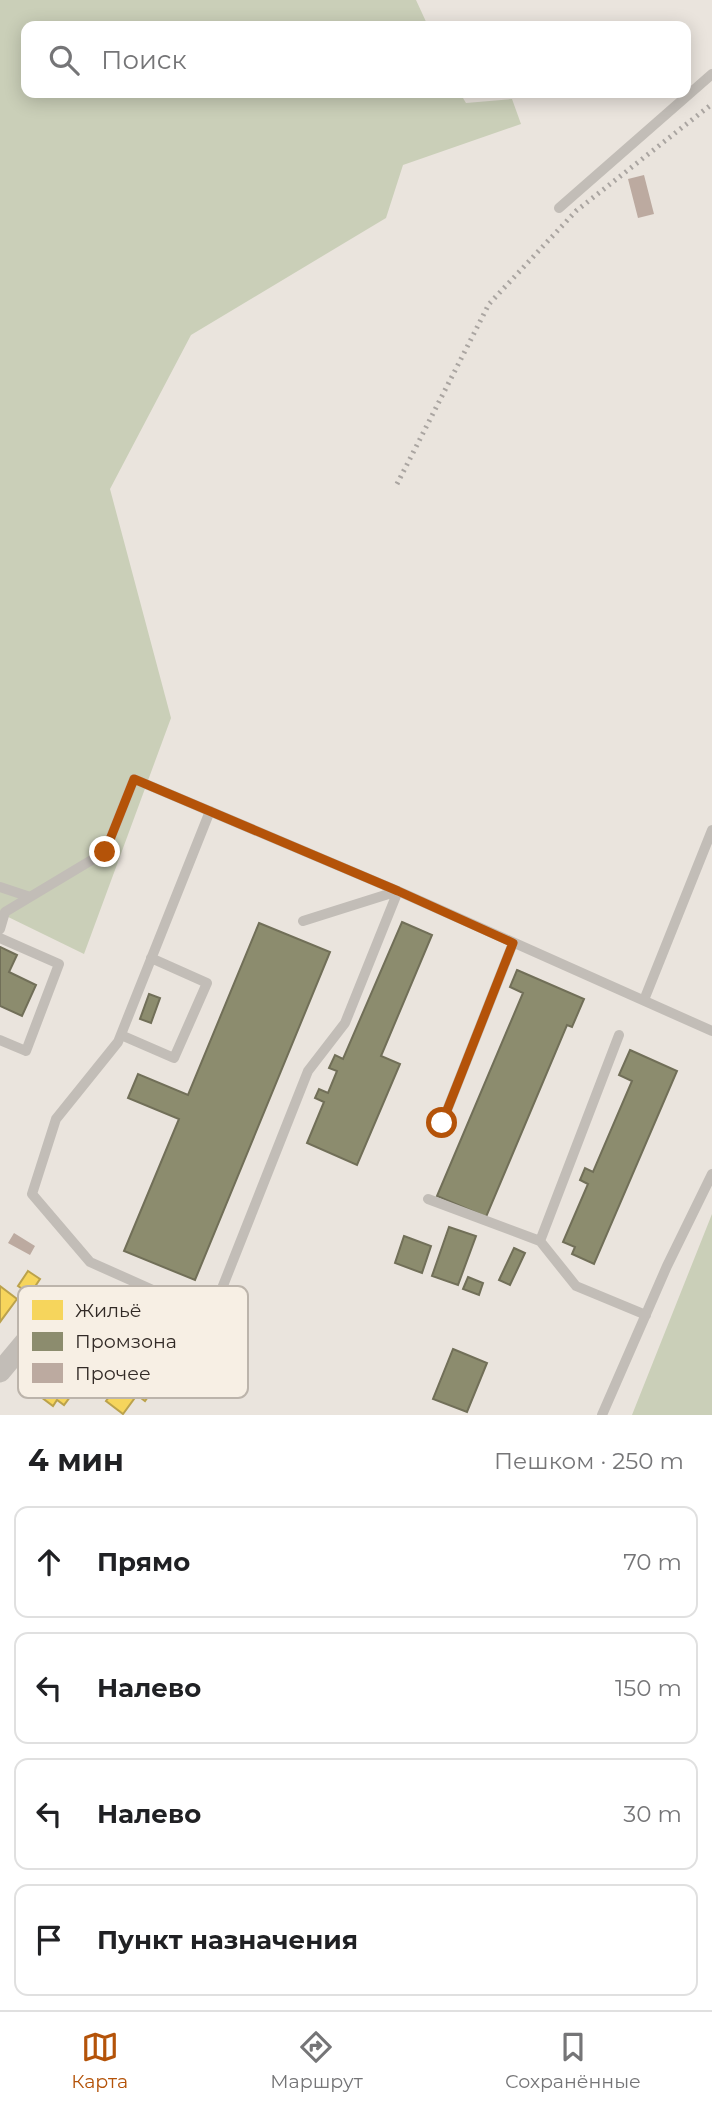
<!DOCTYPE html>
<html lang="ru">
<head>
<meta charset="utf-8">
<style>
  body { margin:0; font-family:Montserrat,sans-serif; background:#f2f2f2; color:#202124 }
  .stop { position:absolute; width:21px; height:21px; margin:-16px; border:5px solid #b45309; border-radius:50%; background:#fff }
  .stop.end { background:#b45309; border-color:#fff; box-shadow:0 2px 7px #0008 }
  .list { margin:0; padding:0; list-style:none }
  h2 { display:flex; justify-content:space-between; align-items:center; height:91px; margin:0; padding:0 28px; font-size:30px }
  h2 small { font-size:23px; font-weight:400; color:#757577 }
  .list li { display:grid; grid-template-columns:46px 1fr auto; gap:21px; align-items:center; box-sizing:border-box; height:112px; margin:0 14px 14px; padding:0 14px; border:2px solid #e0e0e0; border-radius:14px }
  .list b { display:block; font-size:26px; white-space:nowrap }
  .list em { font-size:23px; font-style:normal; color:#757577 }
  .icon { flex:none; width:38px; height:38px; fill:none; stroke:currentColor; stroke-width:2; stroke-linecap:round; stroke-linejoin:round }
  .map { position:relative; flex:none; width:712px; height:1415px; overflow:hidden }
  .search { position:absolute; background:#fff; box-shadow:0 4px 18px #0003; left:21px; right:21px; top:21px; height:77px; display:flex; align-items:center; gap:18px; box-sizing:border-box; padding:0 24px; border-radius:14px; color:#757577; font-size:26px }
  .sheet { height:595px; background:#fff }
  nav { display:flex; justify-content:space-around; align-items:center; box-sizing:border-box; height:98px; border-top:2px solid #e0e0e0; background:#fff; font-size:19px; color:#757577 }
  nav a { display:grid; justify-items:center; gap:4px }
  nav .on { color:#b45309 }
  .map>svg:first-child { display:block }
  .green { fill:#cacfb8 }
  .homes { fill:#f6d55c; stroke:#bba24c; stroke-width:2 }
  .industry { fill:#8c8c6e; stroke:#716f58; stroke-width:2 }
  .building { fill:#bcaaa0 }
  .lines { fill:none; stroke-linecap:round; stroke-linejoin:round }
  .service { stroke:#c2bdb7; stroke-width:10 }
  .minor { stroke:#c2bdb7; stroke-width:21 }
  .rail { stroke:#aaa5a1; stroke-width:5; stroke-dasharray:2 5; stroke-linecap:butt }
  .route { stroke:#b45309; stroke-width:9 }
  .key { fill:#f7efe4; stroke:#bcb4ab; stroke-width:2 }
  .key-label { font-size:19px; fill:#322a26 }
</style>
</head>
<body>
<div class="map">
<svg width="712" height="1415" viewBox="0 0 712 1415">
  <rect width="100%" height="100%" fill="#eae4dd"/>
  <path class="green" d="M 0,0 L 416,0 L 428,26 L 26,26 L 26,93 L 460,93 L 466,103 L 512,99 L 521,124 L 403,165 L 386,218 L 191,335 L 110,489 L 171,718 L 84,954 L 0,913 Z
    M 712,1214 L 712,1415 L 632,1415 Z"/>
  <path class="homes" d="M 28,1271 L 40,1279 L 30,1294 L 18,1286 Z
    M 0,1286 L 17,1299 L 0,1322 Z
    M 62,1353 L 88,1373 L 64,1405 L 57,1400 L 53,1406 L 33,1391 Z
    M 137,1377 L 144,1382 L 141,1387 L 150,1394 L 145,1401 L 137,1395 L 123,1414 L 106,1401 L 120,1382 L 128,1389 Z"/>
  <path class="industry" d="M 402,922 L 432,935 L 381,1056 L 400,1064 L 357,1165 L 307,1143 L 324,1102 L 315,1098 L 319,1089 L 328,1093 L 337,1071 L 329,1068 L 335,1055 L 343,1059 Z
    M 259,923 L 330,952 L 195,1280 L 124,1251 L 179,1119 L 128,1098 L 138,1074 L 188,1095 Z
    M 0,947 L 17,955 L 9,972 L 36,985 L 22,1016 L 0,1006 Z
    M 517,970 L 584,999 L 572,1027 L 567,1025 L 486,1217 L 437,1196 L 523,993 L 510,987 Z
    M 149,994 L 160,998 L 151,1023 L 140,1019 Z
    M 630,1050 L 677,1071 L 594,1264 L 572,1254 L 575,1247 L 563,1242 L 588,1184 L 580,1180 L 585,1168 L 593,1172 L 632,1081 L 619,1075 Z
    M 449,1227 L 476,1236 L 458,1285 L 432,1276 Z
    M 404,1236 L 431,1246 L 422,1273 L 395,1263 Z
    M 514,1248 L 525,1253 L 510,1285 L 499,1280 Z
    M 468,1277 L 483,1283 L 479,1295 L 463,1289 Z
    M 453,1349 L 487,1363 L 467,1412 L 433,1399 Z"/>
  <path class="building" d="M 644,175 L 654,214 L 638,218 L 628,179 Z
    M 14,1233 L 35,1246 L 30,1255 L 8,1243 Z
    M 47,1285 L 55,1291 L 43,1307 L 35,1301 Z"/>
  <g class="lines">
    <path class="service" d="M 559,208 L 712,74
      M 210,811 L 118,1042 L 56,1119 L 32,1194 L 90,1262 L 211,1316 L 308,1071 L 345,1023 L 398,891 L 712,1031
      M 0,887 L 30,897
      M 303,921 L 398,891
      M 0,929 L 5,912 L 105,852 L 134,779 L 398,891
      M 0,938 L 59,964 L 26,1051 L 0,1040
      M 644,1000 L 712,830
      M 121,1035 L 174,1058 L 207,983 L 151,958
      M 442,1123 L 513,943
      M 428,1199 L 540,1241 L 619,1035
      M 540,1241 L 576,1286 L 646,1315
      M 602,1415 L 667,1266 L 712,1174"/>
    <path class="minor" d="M 0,1372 L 45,1318"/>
    <path class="rail" d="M 397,484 L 489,304 L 576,211 L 712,104"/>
  </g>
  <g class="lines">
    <path class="route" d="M 105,852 L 134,779 L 398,891 L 513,943 L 442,1123"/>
  </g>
  <rect x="18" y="1286" width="230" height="112" rx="10" class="key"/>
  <rect x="32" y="1300" width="31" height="20" fill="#f6d55c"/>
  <rect x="32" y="1332" width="31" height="19" fill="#8c8c6e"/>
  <rect x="32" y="1363" width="31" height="20" fill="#bcaaa0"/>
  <g class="key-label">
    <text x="75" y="1317">Жильё</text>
    <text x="75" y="1348">Промзона</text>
    <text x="75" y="1380">Прочее</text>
  </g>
</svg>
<div class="stop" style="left:442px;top:1123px"></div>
<div class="stop end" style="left:105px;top:852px"></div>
<div class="search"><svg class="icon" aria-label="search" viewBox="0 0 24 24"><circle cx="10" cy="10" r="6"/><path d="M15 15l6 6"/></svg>Поиск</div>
</div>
<section class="sheet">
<h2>4 мин<small>Пешком · 250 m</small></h2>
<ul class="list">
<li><svg class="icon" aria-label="ahead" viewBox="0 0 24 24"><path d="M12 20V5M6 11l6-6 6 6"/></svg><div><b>Прямо</b></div><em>70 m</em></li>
<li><svg class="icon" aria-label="left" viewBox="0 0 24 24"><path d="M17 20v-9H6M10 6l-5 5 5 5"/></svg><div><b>Налево</b></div><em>150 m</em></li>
<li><svg class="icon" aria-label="left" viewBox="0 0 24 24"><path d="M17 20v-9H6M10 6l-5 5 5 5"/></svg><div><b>Налево</b></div><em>30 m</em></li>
<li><svg class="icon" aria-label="arrive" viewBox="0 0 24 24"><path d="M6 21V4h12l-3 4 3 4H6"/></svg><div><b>Пункт назначения</b></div></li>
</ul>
</section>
<nav>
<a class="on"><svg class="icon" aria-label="map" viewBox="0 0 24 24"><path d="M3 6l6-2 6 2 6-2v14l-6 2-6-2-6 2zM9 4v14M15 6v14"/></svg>Карта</a>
<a><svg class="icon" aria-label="directions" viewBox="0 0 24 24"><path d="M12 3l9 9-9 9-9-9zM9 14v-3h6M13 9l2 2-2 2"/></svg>Маршрут</a>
<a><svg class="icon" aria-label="saved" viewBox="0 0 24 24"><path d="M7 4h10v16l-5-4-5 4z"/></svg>Сохранённые</a>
</nav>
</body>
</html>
